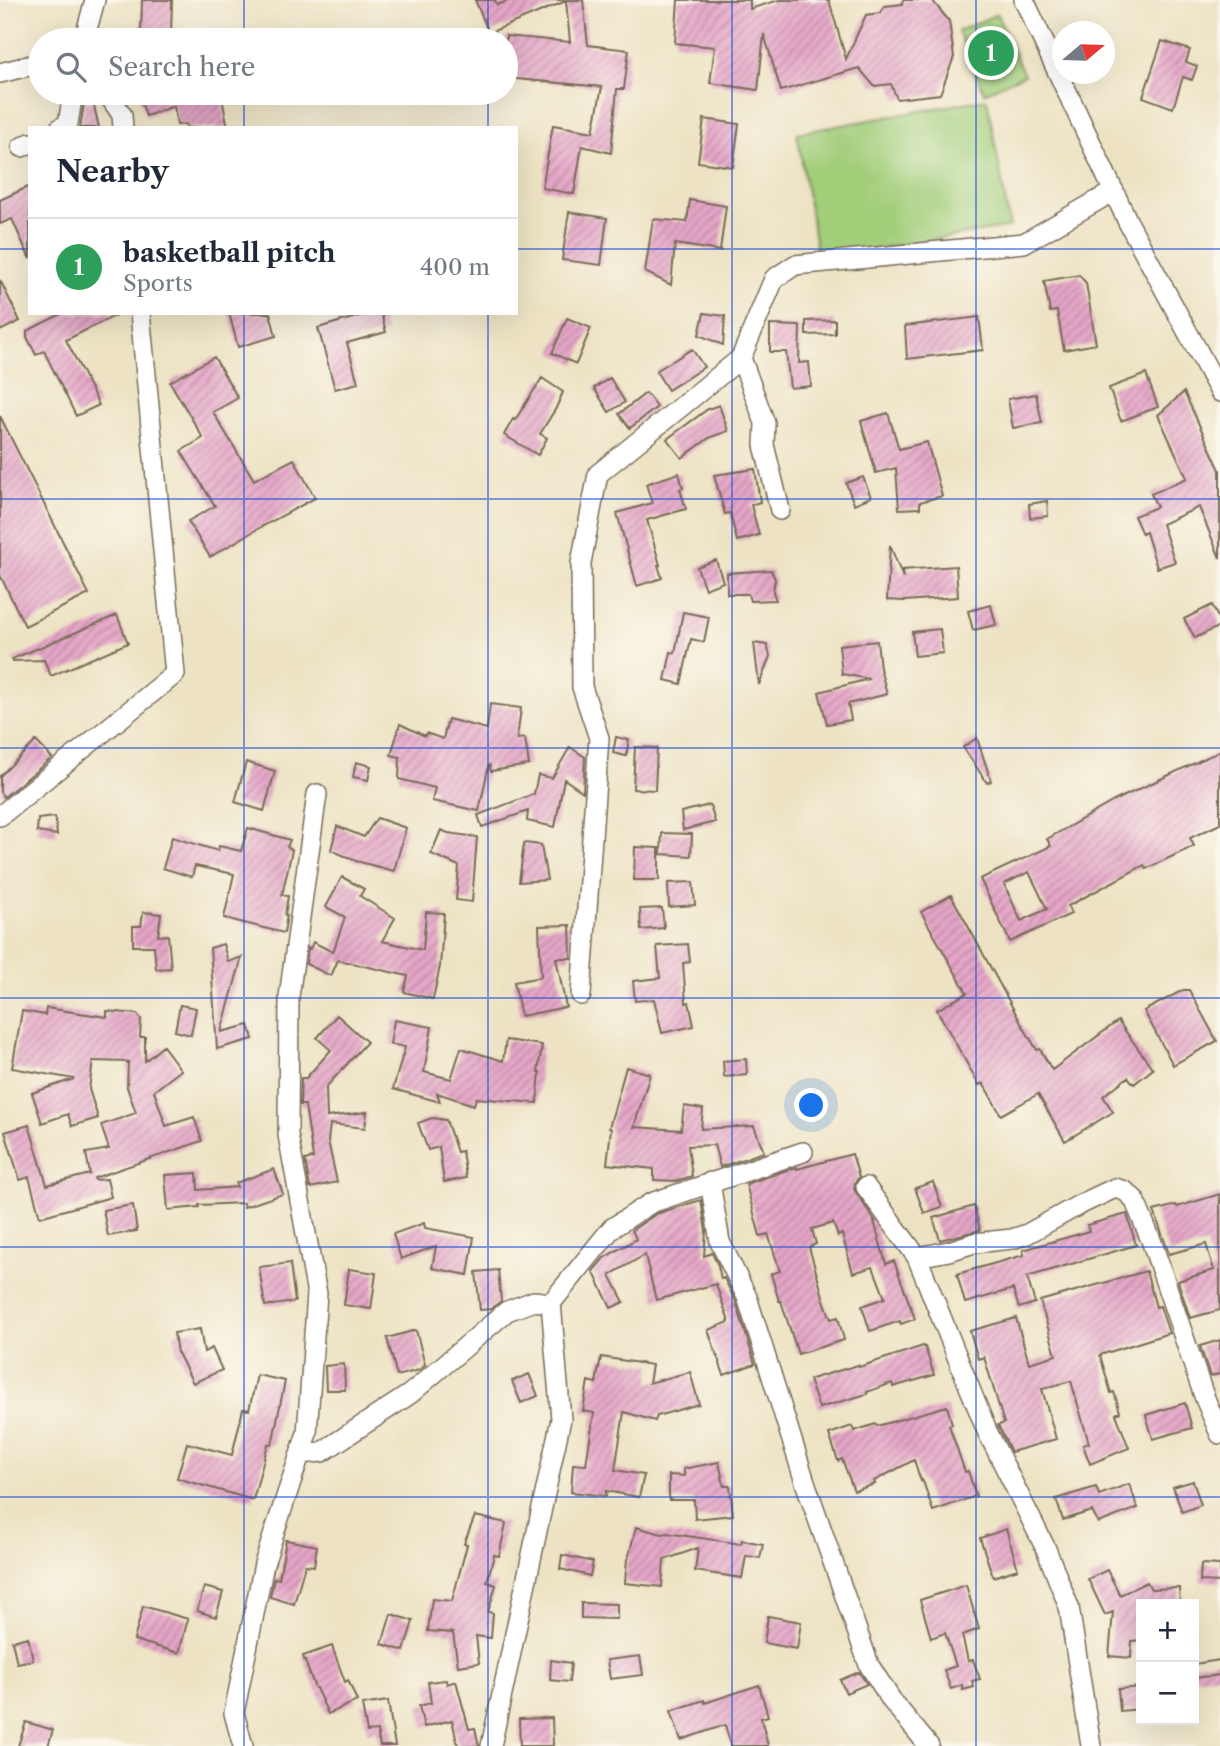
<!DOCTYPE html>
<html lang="en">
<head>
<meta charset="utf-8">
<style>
  body { margin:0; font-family:"Libre Caslon Text",serif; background:#f6f6f7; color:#1f2937 }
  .controls { position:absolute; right:21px; bottom:21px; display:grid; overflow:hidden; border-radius:0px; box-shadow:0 7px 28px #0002 }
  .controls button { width:63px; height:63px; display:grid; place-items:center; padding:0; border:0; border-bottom:2px solid #e0e1e3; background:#fff; color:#1f2937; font:35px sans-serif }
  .compass { position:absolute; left:1052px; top:21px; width:63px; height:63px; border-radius:50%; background:#fff; box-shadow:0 7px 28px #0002; rotate:71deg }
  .you { position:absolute; left:812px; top:1106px; width:24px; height:24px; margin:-18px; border:5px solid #fff; border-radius:50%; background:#1a73e8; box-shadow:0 0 0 10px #1a73e833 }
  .badge { display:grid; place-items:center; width:46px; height:46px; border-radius:50%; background:#db2777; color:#fff; font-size:23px; font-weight:700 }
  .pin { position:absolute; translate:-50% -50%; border:4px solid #fff; box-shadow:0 2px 7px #0006 }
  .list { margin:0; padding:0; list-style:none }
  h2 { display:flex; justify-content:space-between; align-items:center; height:91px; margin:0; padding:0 28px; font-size:30px }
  h2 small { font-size:23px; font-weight:400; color:#747a83 }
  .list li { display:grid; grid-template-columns:46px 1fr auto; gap:21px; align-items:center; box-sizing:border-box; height:98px; padding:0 28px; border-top:2px solid #e0e1e3 }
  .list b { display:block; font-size:26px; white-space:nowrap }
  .list p { margin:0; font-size:23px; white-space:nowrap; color:#747a83 }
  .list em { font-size:23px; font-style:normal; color:#747a83 }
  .icon { flex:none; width:38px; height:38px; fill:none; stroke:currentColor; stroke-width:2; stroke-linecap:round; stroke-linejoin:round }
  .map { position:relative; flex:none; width:1220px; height:1746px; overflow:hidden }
  .search { position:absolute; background:#fff; box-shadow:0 7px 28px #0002; left:28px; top:28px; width:490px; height:77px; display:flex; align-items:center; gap:18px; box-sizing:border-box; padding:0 24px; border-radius:38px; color:#747a83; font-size:26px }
  .panel { position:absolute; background:#fff; box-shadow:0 7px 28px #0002; left:28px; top:126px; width:490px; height:189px; border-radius:0px }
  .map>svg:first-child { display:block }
  .grass { fill:#a2ce7a; stroke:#6e7c4c; stroke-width:2 }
  .building { fill:url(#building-hatch); fill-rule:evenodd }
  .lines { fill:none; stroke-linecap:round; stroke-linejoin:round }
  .minor-casing { stroke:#796b58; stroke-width:22 }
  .minor { stroke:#fff; stroke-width:19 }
  .grid { fill:none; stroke:#1d4ed8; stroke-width:2; stroke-opacity:0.55 }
</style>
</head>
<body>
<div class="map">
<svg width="1220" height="1746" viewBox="0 0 1220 1746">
  <defs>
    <pattern id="building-hatch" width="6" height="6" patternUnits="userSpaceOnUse" patternTransform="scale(1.75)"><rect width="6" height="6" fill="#e5a6c7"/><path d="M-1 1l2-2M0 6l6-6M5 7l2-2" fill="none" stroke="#bb87a1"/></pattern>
  </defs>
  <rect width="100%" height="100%" fill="#fbf7ec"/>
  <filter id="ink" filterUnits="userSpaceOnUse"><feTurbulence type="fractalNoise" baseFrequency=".0143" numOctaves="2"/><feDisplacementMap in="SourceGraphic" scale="14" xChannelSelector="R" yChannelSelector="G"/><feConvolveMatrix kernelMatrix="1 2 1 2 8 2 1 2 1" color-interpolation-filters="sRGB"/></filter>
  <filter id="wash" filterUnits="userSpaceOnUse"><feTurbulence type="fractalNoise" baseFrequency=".00686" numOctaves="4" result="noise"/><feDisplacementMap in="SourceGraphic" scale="28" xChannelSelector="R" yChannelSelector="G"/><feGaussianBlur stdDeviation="1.57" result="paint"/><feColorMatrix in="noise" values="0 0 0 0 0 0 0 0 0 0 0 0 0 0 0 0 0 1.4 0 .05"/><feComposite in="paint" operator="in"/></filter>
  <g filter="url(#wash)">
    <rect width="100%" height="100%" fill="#ede3c4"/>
    <path class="grass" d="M 997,14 L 1024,75 L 984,93 L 958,31 Z
      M 987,99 L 1010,227 L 818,258 L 797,133 Z"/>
    <g id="blocks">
      <path class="building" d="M 142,0 L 172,0 L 171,34 L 141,33 Z
        M 475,0 L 495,0 L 497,5 L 510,0 L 583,0 L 588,45 L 629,50 L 624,89 L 617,89 L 611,153 L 582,146 L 574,194 L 542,188 L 553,125 L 593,132 L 602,87 L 506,78 L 506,36 L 570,42 L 566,1 L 489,33 Z
        M 678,0 L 750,0 L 750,9 L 779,0 L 829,0 L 846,59 L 866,15 L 880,13 L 885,6 L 902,4 L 903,0 L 932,0 L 949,21 L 954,57 L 940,94 L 897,99 L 891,84 L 874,86 L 859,68 L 781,91 L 764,34 L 758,90 L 710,83 L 715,47 L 675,43 Z
        M 1162,41 L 1190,50 L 1186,62 L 1197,66 L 1192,80 L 1183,77 L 1173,108 L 1143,97 Z
        M 138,93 L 221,93 L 228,128 L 187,128 L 186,124 L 177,125 L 174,106 L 146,116 Z
        M 93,101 L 99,128 L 80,128 L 84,103 Z
        M 704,119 L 739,124 L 733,167 L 698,162 Z
        M 30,186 L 30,259 L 12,219 L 0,224 L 0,200 Z
        M 690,200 L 726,206 L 720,251 L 675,244 L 671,285 L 645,272 L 653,219 L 687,222 Z
        M 569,212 L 607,218 L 601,265 L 562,260 Z
        M 1079,275 L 1086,283 L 1096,344 L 1064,350 L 1057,311 L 1050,312 L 1044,281 Z
        M 0,280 L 20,321 L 0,331 Z
        M 63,313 L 120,313 L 66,340 L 99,405 L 76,416 L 44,351 L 36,355 L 27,337 L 27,331 Z
        M 229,313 L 270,313 L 276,336 L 238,347 Z
        M 370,313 L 381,313 L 386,332 L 347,343 L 358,383 L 335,389 L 318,328 Z
        M 704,313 L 725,316 L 723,345 L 699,335 Z
        M 979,317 L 983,350 L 907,359 L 905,326 Z
        M 567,318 L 591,328 L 576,364 L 552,353 Z
        M 835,320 L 835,334 L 806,335 L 806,321 Z
        M 770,325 L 800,326 L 799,363 L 809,362 L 811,386 L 790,388 L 786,352 L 770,352 Z
        M 692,349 L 704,367 L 668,390 L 656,371 Z
        M 214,357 L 238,398 L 213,412 L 254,480 L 294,459 L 315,498 L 261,527 L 210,557 L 188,521 L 215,506 L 181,451 L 203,438 L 170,382 Z
        M 1146,374 L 1158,407 L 1121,421 L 1109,388 Z
        M 542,378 L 563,392 L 556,408 L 540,434 L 547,438 L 538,455 L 504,435 L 513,419 L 515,420 Z
        M 610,378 L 625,402 L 609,412 L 594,388 Z
        M 1184,392 L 1220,470 L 1220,558 L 1199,507 L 1162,524 L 1175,562 L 1157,568 L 1146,532 L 1142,534 L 1134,516 L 1157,507 L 1151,494 L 1187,478 L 1158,415 Z
        M 646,393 L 657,407 L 630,428 L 619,414 Z
        M 1036,394 L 1042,423 L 1013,428 L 1008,399 Z
        M 719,405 L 728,431 L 709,438 L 682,458 L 667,439 L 708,409 Z
        M 888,413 L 899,449 L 927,442 L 942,496 L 920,502 L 920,508 L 899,509 L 896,468 L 876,473 L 861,421 Z
        M 0,416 L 89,594 L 25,626 L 0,575 Z
        M 755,469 L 760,502 L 751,505 L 759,535 L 737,541 L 730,513 L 725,514 L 714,475 Z
        M 679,473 L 683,488 L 680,489 L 686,509 L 647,520 L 660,565 L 658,565 L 662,578 L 637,586 L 617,513 L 652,503 L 646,484 Z
        M 863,477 L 871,497 L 854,504 L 846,483 Z
        M 1047,501 L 1048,516 L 1030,518 L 1029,504 Z
        M 890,545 L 903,578 L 902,570 L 956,566 L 958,597 L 904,601 L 887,600 Z
        M 716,560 L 723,582 L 705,589 L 697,567 Z
        M 771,570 L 775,579 L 773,592 L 776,600 L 750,601 L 748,594 L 727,594 L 727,573 Z
        M 991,605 L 996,625 L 973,630 L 968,611 Z
        M 1212,605 L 1220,622 L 1220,626 L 1195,638 L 1184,619 Z
        M 683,612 L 709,617 L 704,642 L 691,639 L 681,684 L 665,680 L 671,652 L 675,653 Z
        M 117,615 L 128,643 L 51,676 L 44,660 L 13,661 L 12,659 Z
        M 940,629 L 943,653 L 915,656 L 912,632 Z
        M 877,641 L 880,668 L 887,694 L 848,704 L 851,720 L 827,724 L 819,692 L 869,679 L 842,674 L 839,645 Z
        M 754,643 L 767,645 L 770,656 L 759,685 Z
        M 490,704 L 521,708 L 517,739 L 525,738 L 529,765 L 491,771 L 489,764 L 479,811 L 432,801 L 435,788 L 399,779 L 400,757 L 391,755 L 400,724 L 425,736 L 426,733 L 443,739 L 448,719 L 487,729 Z
        M 616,737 L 629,740 L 626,756 L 613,753 Z
        M 977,738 L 991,781 L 987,783 L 963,747 Z
        M 36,741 L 52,758 L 4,797 L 0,792 L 0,776 Z
        M 570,747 L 585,757 L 583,792 L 564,779 L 555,827 L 527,821 L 528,811 L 482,827 L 478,815 L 534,794 L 538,775 L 552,778 Z
        M 635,747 L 657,748 L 655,790 L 633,789 Z
        M 1220,751 L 1220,824 L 1190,838 L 1194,846 L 1146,869 L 1144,865 L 1068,906 L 1071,914 L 1010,942 L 980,879 L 1051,846 L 1047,839 L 1114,801 ZM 1029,872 L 1047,909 L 1021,921 L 1004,884 Z
        M 246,762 L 275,771 L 264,811 L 235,802 Z
        M 356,762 L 371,766 L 368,780 L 353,777 Z
        M 710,805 L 715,822 L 683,830 L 681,812 Z
        M 55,817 L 57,835 L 37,832 L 38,819 Z
        M 377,818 L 406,828 L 394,871 L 356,861 L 331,850 L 337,826 L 364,837 Z
        M 248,828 L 290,840 L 287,847 L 292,850 L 282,895 L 288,896 L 285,915 L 287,915 L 284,933 L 224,918 L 234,874 L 195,866 L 192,877 L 163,868 L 172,837 L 218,851 L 219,846 L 241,851 Z
        M 441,830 L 448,833 L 477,837 L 472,902 L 456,900 L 459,866 L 431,854 Z
        M 662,833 L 692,834 L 691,856 L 661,854 Z
        M 524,843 L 541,845 L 547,880 L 519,882 Z
        M 635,847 L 659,848 L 659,880 L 634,880 Z
        M 342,877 L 364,889 L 360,896 L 395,918 L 382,941 L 423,950 L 426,912 L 444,913 L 440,966 L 433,999 L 404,992 L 408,976 L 338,960 L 331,976 L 306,964 L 308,948 L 310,949 L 313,942 L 333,952 L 345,917 L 326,907 Z
        M 693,882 L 695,905 L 669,907 L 668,883 Z
        M 951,895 L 1021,1023 L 1037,1050 L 1040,1049 L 1052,1070 L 1118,1021 L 1153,1069 L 1134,1084 L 1128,1077 L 1103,1096 L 1113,1112 L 1065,1141 L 1038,1094 L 1001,1115 L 983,1083 L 979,1085 L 937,1010 L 967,993 L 921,912 Z
        M 662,908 L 664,928 L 641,930 L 640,909 Z
        M 143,912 L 161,914 L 158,936 L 168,935 L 171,968 L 156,969 L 154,946 L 133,946 L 133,926 L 141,926 Z
        M 570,925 L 571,958 L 556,958 L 566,1007 L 521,1016 L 514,982 L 541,977 L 539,926 Z
        M 223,944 L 228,962 L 242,957 L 221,1032 L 249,1025 L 253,1039 L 217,1049 L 210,948 Z
        M 688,944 L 690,962 L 683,963 L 686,1003 L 689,1002 L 694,1026 L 662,1033 L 654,999 L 635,1001 L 633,981 L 660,978 L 657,946 Z
        M 1183,990 L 1189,990 L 1217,1041 L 1173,1065 L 1144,1011 Z
        M 180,1005 L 196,1008 L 191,1035 L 175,1031 Z
        M 46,1008 L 107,1017 L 107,1011 L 137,1014 L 141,1019 L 140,1037 L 145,1037 L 145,1061 L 163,1046 L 181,1070 L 154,1091 L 166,1126 L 194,1117 L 202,1141 L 94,1178 L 95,1180 L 107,1179 L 111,1197 L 40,1217 L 29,1177 L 20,1180 L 5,1132 L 29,1125 L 47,1185 L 90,1174 L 86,1153 L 109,1149 L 101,1125 L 136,1113 L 127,1087 L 128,1062 L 93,1061 L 89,1089 L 98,1118 L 72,1126 L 68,1114 L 42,1123 L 32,1093 L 74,1079 L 12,1068 L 22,1011 L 45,1015 Z
        M 337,1015 L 367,1042 L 326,1087 L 327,1117 L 367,1112 L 365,1128 L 330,1124 L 328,1141 L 337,1182 L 310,1188 L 305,1160 L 313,1158 L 305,1105 L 300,1105 L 301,1078 L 306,1078 L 331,1050 L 317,1038 Z
        M 394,1020 L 432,1027 L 424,1072 L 451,1079 L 461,1048 L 503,1061 L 506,1040 L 542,1045 L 538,1072 L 540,1072 L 537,1103 L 476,1098 L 474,1105 L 437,1093 L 440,1102 L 393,1089 L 405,1047 L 390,1044 Z
        M 746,1059 L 747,1075 L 724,1077 L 723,1061 Z
        M 626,1067 L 650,1074 L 634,1127 L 681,1130 L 684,1106 L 703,1109 L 701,1129 L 754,1126 L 764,1152 L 720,1167 L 714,1145 L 688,1146 L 692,1176 L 677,1181 L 654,1180 L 654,1169 L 607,1164 L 611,1129 L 609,1128 Z
        M 432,1118 L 446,1120 L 457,1152 L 462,1151 L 466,1178 L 444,1182 L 439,1147 L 428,1150 L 418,1123 Z
        M 852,1154 L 859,1177 L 855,1183 L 854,1189 L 875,1221 L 874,1221 L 886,1264 L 894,1261 L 915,1319 L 901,1324 L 900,1321 L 870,1331 L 862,1306 L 885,1298 L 873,1267 L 853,1273 L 842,1234 L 838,1236 L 833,1223 L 812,1229 L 816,1244 L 809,1247 L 824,1300 L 831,1319 L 838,1317 L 844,1340 L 798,1354 L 781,1301 L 779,1301 L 771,1274 L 780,1271 L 768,1234 L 760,1236 L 746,1184 L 796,1167 L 797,1169 Z
        M 274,1169 L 283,1194 L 244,1207 L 243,1203 L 199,1205 L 199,1207 L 168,1210 L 165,1175 L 197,1173 L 198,1190 L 237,1187 L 236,1183 Z
        M 933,1182 L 942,1207 L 924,1213 L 915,1188 Z
        M 1220,1194 L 1220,1310 L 1190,1318 L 1178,1281 L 1214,1270 L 1206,1244 L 1169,1254 L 1154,1211 L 1176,1205 L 1177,1207 Z
        M 701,1200 L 706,1231 L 704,1256 L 712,1253 L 718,1265 L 721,1279 L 724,1278 L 736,1302 L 755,1364 L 724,1375 L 708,1330 L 729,1322 L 716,1284 L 656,1300 L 645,1255 L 610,1275 L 624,1302 L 611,1308 L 593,1271 L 604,1258 L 636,1239 L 632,1230 L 656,1214 Z
        M 133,1205 L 137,1231 L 108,1236 L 103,1210 Z
        M 974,1206 L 980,1230 L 940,1240 L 933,1218 Z
        M 1127,1214 L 1136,1245 L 1027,1277 L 1035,1303 L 1019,1308 L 1013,1289 L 965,1303 L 957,1274 L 1024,1255 L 1023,1250 L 1089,1231 L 1087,1225 Z
        M 424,1223 L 425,1228 L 474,1237 L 468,1275 L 432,1268 L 436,1246 L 401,1259 L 393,1234 Z
        M 290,1263 L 295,1302 L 265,1306 L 259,1267 Z
        M 349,1269 L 376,1273 L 371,1309 L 344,1305 Z
        M 498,1270 L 501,1301 L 491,1309 L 480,1310 L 476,1272 Z
        M 1146,1271 L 1156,1307 L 1160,1306 L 1169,1333 L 1100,1355 L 1111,1393 L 1114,1392 L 1120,1412 L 1116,1414 L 1129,1448 L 1090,1464 L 1083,1445 L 1089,1443 L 1071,1381 L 1042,1389 L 1056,1439 L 1011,1452 L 998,1425 L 1004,1423 L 984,1357 L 978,1359 L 970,1331 L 1016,1318 L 1029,1363 L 1056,1355 L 1040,1301 Z
        M 200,1329 L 204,1352 L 212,1348 L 222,1370 L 193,1383 L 178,1353 L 177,1353 L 174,1333 Z
        M 416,1330 L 425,1365 L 419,1370 L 397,1376 L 387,1338 Z
        M 1220,1340 L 1220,1374 L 1210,1376 L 1200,1346 Z
        M 923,1346 L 925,1347 L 934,1375 L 893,1387 L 892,1383 L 867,1392 L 867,1394 L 819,1408 L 809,1380 L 811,1379 L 858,1365 L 859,1367 Z
        M 601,1357 L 652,1365 L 649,1383 L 690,1372 L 699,1404 L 657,1416 L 655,1421 L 624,1412 L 615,1470 L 644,1475 L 639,1497 L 606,1491 L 606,1496 L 571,1492 L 573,1464 L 586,1465 L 594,1413 L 583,1411 L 588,1381 L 596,1383 Z
        M 344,1364 L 345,1390 L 326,1390 L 325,1366 Z
        M 529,1374 L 538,1396 L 521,1403 L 512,1381 Z
        M 257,1375 L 285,1381 L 272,1445 L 268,1444 L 253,1500 L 177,1478 L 187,1443 L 232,1455 L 243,1409 L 249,1410 Z
        M 1185,1403 L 1192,1428 L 1153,1439 L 1146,1415 Z
        M 947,1406 L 952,1424 L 949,1425 L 965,1472 L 968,1471 L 976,1496 L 933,1511 L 924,1484 L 922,1480 L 921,1481 L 914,1460 L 874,1481 L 875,1484 L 854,1491 L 842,1459 L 838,1461 L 829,1434 L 852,1426 L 854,1431 L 876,1424 L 877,1426 Z
        M 719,1462 L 724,1486 L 730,1486 L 733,1515 L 695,1519 L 694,1500 L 669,1500 L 669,1475 L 685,1476 L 683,1469 Z
        M 1193,1481 L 1201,1505 L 1182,1512 L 1173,1487 Z
        M 1129,1484 L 1138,1508 L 1098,1523 L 1092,1511 L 1063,1520 L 1056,1499 L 1096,1487 L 1099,1495 Z
        M 475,1516 L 506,1523 L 499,1556 L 494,1555 L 487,1582 L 496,1585 L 488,1612 L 493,1613 L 491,1638 L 476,1636 L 479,1663 L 458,1666 L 453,1633 L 428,1631 L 432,1599 L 452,1601 L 467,1545 L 464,1544 Z
        M 636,1527 L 662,1534 L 667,1533 L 741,1544 L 742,1540 L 763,1544 L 760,1558 L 746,1556 L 742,1578 L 695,1571 L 698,1548 L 664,1560 L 662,1587 L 625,1583 L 627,1559 L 628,1559 Z
        M 1006,1529 L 1018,1569 L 993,1577 L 980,1538 Z
        M 286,1540 L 317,1546 L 314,1566 L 305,1565 L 294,1604 L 270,1597 L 274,1578 L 279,1579 Z
        M 562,1555 L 593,1562 L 590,1576 L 560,1569 Z
        M 1201,1564 L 1220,1565 L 1220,1582 L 1200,1581 Z
        M 1107,1570 L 1120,1595 L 1147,1582 L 1151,1589 L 1179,1588 L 1180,1604 L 1141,1604 L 1141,1640 L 1132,1641 L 1131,1658 L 1109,1656 L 1113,1612 L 1105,1615 L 1088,1579 Z
        M 966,1585 L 979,1629 L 962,1635 L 968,1661 L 973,1660 L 980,1679 L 972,1681 L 974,1687 L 963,1690 L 962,1685 L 951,1689 L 944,1670 L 956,1666 L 945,1633 L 931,1638 L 920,1600 Z
        M 204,1587 L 223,1592 L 216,1617 L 197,1611 Z
        M 581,1603 L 617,1604 L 617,1619 L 581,1618 Z
        M 143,1606 L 188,1619 L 179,1653 L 134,1640 Z
        M 391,1614 L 413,1621 L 404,1651 L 382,1644 Z
        M 768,1616 L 801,1622 L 797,1649 L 764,1643 Z
        M 28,1637 L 33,1660 L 17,1663 L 12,1641 Z
        M 332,1646 L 345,1682 L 348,1680 L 357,1701 L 328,1714 L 316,1688 L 315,1688 L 303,1656 Z
        M 640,1656 L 643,1675 L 610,1679 L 607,1660 Z
        M 551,1660 L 571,1663 L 569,1682 L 550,1680 Z
        M 1220,1660 L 1220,1675 L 1194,1678 L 1194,1664 Z
        M 859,1672 L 867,1684 L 846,1693 L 840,1680 Z
        M 446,1680 L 447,1684 L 456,1681 L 469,1729 L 475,1728 L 479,1746 L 458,1746 L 452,1720 L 424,1727 L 419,1706 L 431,1703 L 428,1682 Z
        M 759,1685 L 768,1716 L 761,1718 L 768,1746 L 731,1746 L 725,1725 L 681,1740 L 671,1711 L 704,1700 L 705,1703 Z
        M 1141,1687 L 1141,1709 L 1120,1711 L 1118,1689 Z
        M 388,1701 L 395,1746 L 380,1746 L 377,1731 L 367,1732 L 362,1705 Z
        M 552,1718 L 553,1746 L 520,1746 L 519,1719 Z
        M 26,1722 L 53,1730 L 48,1746 L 18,1746 Z"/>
    </g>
  </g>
  <g filter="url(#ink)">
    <use href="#blocks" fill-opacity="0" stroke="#796b58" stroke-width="2"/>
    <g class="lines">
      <defs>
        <path id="minor" d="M 1024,0 L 1128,222 L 1220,392
          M 84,40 L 95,0
          M 0,73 L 40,63
          M 107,93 L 122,115 L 123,128
          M 60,128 L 68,124 L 73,93
          M 22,147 L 30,143
          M 741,358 L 765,423 L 764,445 L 780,510
          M 0,816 L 175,674 L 140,313
          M 581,995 L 599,738 L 582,687 L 581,563 L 598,474 L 741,358 L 774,279 L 795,265 L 1024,243 L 1114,191
          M 710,1182 L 720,1242 L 747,1297 L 805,1482 L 869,1665 L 892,1701 L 929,1746
          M 866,1187 L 917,1257 L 987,1431 L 1046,1549 L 1069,1607 L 1091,1746
          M 917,1257 L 949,1251 L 974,1243 L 1012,1239 L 1027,1234 L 1079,1205 L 1115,1188 L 1125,1191 L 1134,1199 L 1151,1240 L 1204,1396 L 1220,1434
          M 300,1454 L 322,1452 L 410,1394 L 507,1311 L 534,1301 L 551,1303
          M 243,1746 L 234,1713 L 264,1564 L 307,1433 L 317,1294 L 288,1135 L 289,997 L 317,794
          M 491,1746 L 561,1419 L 551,1303 L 612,1228 L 651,1203 L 803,1152"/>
      </defs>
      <use href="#minor" class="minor-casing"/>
      <use href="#minor" class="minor"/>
    </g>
  </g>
  <path class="grid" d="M 244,0 L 244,40M 488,0 L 488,40M 732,0 L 732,1746M 976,0 L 976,1746M 244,93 L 244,128M 488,93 L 488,128M 0,249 L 30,249M 516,249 L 1220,249M 244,313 L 244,1746M 488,313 L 488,1746M 0,499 L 1220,499M 0,748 L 1220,748M 0,998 L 1220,998M 0,1247 L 1220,1247M 0,1497 L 1220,1497"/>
</svg>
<div class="controls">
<button>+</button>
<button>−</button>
</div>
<svg class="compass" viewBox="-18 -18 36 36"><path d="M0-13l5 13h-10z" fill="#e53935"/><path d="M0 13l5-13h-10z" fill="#747a83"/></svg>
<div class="you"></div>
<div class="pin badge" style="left:991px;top:53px;background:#2e9e5b">1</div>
<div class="search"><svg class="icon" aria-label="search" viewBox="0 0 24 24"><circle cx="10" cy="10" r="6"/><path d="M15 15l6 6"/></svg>Search here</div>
<section class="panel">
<h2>Nearby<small></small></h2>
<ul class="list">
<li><span class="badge" style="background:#2e9e5b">1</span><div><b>basketball pitch</b><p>Sports</p></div><em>400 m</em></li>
</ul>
</section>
</div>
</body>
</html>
